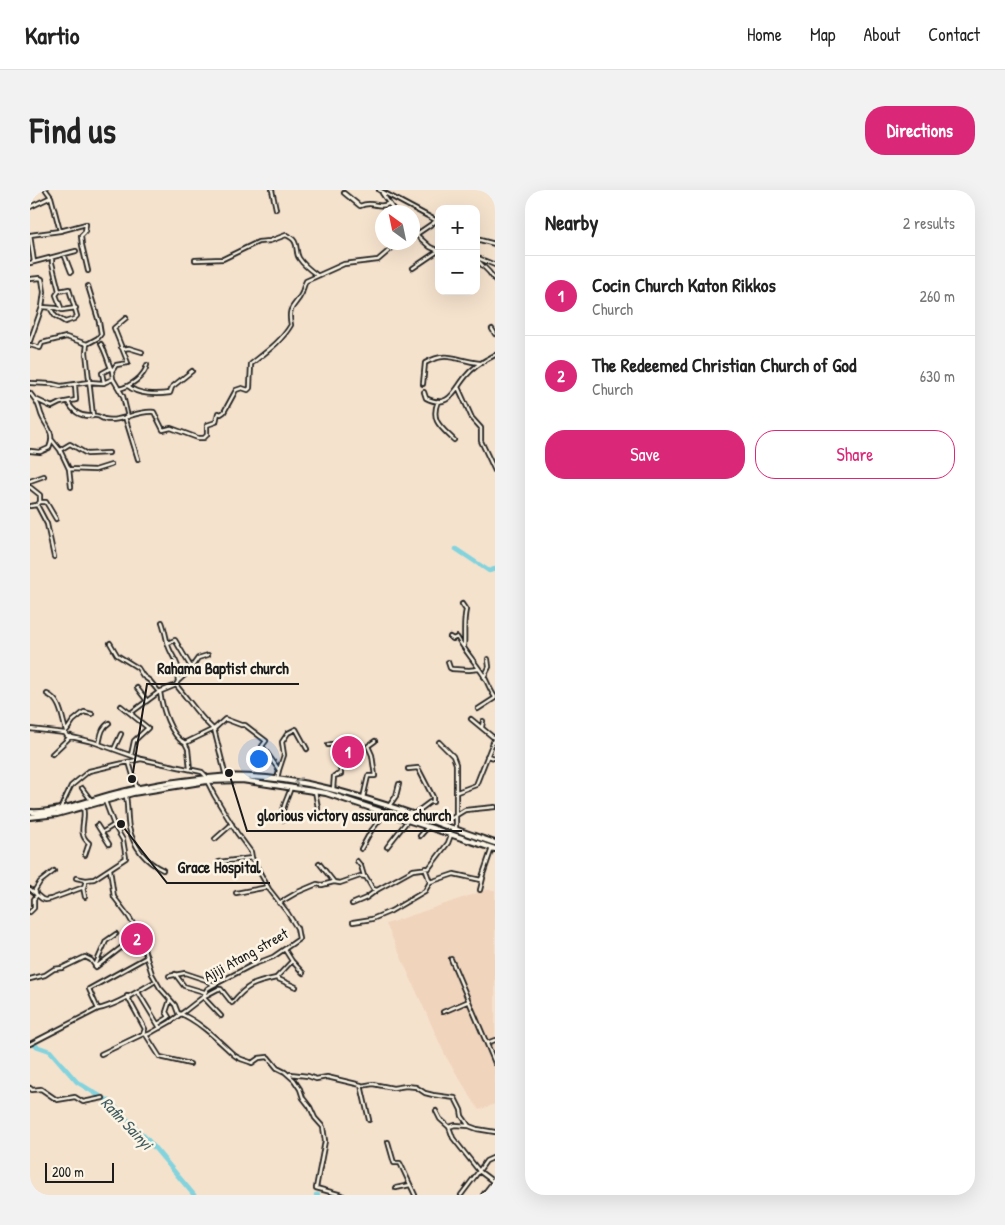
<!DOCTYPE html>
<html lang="en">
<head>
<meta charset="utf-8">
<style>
  body { margin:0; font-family:"Patrick Hand",sans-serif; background:#f2f2f2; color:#222 }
  .controls { position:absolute; right:15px; top:15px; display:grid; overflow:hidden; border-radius:10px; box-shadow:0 5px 20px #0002 }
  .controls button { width:45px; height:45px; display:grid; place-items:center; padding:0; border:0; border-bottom:1px solid #e0e0e0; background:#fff; color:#222; font:25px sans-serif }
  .compass { position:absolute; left:345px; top:15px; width:45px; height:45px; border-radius:50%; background:#fff; box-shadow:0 5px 20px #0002; rotate:327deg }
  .scale { position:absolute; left:15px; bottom:12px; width:69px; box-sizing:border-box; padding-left:5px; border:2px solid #1c1c1c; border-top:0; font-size:14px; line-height:18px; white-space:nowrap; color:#1c1c1c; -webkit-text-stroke:4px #fcf5e5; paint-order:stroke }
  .you { position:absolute; left:228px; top:568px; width:18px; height:18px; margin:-12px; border:4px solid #fff; border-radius:50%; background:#1a73e8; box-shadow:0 0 0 8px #1a73e833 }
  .badge { display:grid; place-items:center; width:32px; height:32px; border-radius:50%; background:#db2777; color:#fff; font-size:16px; font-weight:700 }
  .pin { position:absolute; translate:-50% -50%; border:2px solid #fff; box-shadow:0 1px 5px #0006 }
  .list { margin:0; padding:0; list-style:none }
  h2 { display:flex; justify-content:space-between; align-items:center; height:65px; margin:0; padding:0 20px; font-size:21px }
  h2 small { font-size:16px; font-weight:400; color:#767676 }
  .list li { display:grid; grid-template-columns:32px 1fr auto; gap:15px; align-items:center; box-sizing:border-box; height:80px; padding:0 20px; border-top:1px solid #e0e0e0 }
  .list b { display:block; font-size:19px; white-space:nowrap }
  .list p { margin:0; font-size:16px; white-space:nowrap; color:#767676 }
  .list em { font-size:16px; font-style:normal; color:#767676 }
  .actions { display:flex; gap:10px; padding:15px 20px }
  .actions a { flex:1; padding:11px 0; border:1px solid #db2777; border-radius:20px; text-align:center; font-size:18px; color:#db2777 }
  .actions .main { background:#db2777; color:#fff }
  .map { position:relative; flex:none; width:465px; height:1005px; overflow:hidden; border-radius:20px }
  header { display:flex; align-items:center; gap:30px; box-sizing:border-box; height:70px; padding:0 25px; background:#fff; border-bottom:1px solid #e0e0e0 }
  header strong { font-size:24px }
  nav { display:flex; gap:28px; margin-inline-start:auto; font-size:18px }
  .intro { display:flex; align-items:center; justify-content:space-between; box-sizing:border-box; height:120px; padding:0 30px }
  h1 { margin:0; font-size:35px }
  .button { padding:12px 22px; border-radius:20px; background:#db2777; color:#fff; font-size:18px; font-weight:700 }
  main { display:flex; gap:30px; padding:0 30px }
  aside { flex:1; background:#fff; border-radius:20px; box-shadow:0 5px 20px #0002 }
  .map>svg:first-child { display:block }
  .built { fill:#f0d4bc }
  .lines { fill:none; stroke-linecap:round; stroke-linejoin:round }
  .river { stroke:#82d3dd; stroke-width:4.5 }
  .minor-casing { stroke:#1c1c1c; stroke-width:6 }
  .secondary-casing { stroke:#1c1c1c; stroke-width:8 }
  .minor { stroke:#fcf5e5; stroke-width:2.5 }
  .secondary { stroke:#fcf5e5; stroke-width:4 }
  .oneway { stroke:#97938b }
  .labels { text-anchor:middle; stroke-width:5; stroke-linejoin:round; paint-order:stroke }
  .street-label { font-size:15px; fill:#1c1c1c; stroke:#fcf5e5 }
  .water-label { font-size:16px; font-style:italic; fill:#405c60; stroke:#fcf5e5 }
  .leader { fill:none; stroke:#1c1c1c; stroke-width:2 }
  .callout-dot { fill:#1c1c1c; stroke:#fcf5e5; stroke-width:2 }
  .callout-label { font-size:16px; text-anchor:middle; font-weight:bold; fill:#1c1c1c; stroke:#fcf5e5; stroke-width:5; stroke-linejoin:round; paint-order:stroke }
</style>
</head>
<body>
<header>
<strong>Kartio</strong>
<nav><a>Home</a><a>Map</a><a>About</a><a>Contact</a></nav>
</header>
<div class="intro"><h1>Find us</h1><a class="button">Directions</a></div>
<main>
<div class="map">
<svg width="465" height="1005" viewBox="0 0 465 1005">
  <rect width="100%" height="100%" fill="#f5e2cd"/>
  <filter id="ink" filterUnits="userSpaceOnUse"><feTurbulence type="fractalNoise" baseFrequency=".02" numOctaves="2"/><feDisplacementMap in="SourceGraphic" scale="10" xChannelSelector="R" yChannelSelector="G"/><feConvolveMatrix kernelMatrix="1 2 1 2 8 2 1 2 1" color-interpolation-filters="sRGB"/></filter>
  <g filter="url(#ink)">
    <path class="built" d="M 456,700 L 465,700 L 465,914 L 449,920 L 416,867 L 356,734 Z"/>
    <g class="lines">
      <path class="river" d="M 426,359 L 459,381 L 465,379
        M 0,854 L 20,861 L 47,892 L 73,908 L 78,910 L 118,950 L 164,1005
        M 286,1005 L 288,1005"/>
      <defs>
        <path id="minor" d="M 16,0 L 21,7
          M 242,0 L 246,19
          M 349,0 L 409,32
          M 314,3 L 330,16 C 343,10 347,19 358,14
          M 352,3 L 365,22
          M 0,17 L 21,7 L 30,41
          M 382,41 L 400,57 L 409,61
          M 387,44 L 406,31
          M 0,45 L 30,41 L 56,34 L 55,42 L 51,46 L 52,55 L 58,81
          M 446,49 L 465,54
          M 34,64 L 41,82
          M 448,68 L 465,75
          M 446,69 L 459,82 L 465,90
          M 165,70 L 193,69 L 228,52 L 240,51 L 256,45 C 271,51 264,60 269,68 C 274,76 280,80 287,85
          M 4,72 L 46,61
          M 0,73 L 4,72 L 0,45
          M 383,78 L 408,61
          M 0,89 L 10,88 L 12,89 L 14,102 L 12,117 L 0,151
          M 58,96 L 69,132 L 71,144 L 68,148 L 57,154 L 56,162 L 63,226
          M 29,101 L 26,105 L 32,120
          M 12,117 L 26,118 L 32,120 L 46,118
          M 20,118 L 25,126 L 35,132 L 44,129 L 47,126 L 39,99 L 29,101 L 22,73 L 22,68
          M 96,128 L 84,138 L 98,173 L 86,175 L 82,181 L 83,189 L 93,206 L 98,227
          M 462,139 L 465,144
          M 71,154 C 76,163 78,172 82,181
          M 0,155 L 10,158 L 12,153 L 36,147 L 57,154
          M 91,157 L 93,159 L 99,158 L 112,162
          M 0,193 L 22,194 L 31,196 L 59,192 L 73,193 L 83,189
          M 74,193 L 72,183 L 81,178
          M 393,194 L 395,173 C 419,160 426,171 450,173
          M 98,196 C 108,205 127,205 140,203 L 142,197 L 162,181
          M 428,197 L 442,228 L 451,238 L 451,251 L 465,281
          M 89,199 C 101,196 114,187 117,175
          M 394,202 L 396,208 C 419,220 424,200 436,186 C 443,177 455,170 465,165
          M 0,203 C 7,212 8,213 11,224 C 15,236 26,242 19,258 L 10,262 L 0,261
          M 5,209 L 22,217 L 30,213 L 46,210 L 45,195
          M 408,211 C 400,231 411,237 424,250
          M 38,212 C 42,220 49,226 59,226 C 62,227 63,225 67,226 C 69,226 71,228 74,229 C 90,233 107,220 124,222 L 133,240 L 141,238 L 168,248 L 174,248 L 177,245 L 177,235 L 186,232 L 188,223 L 191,224 L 194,222 L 206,200 L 212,198 L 218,200 L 220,198 L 221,174 C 236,162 251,152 261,135 C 257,115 265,118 272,103 C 273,99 274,95 276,91 L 314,74 L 348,70 L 362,58 L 361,52
          M 95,227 L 108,269
          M 22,250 L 30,260 L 40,254 L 57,264 L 79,263
          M 30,260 L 39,279 L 41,297
          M 39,279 L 65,280 L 81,275
          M 0,291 L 14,286
          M 0,297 L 10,305 L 10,312
          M 7,315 L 17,334 L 24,367
          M 0,316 L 7,315 L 10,312 L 16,312 L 26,329
          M 432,414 L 436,420 C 433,432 435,445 434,457
          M 420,447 L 423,449 L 427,447 C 435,461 445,472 454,486 C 458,493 460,500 465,507
          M 80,453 L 87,465 L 108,478 L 113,486 L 120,491 L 129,502
          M 138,453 L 145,450 L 161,477
          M 418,472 L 420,478 L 422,479 L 439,480 L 449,479
          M 454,487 L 459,477 L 458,469
          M 148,491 L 158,482 L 168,468 L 178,465
          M 146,495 C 158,509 168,525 182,538 L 184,539 L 195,529 L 211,535 L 215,535 L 236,551 L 232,556 L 249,580 L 247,589
          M 107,498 L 117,511
          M 130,502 C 132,517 140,546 155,553 L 158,559 L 160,579
          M 17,504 C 31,510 32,528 36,541
          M 91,516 L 101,524
          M 448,519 L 465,508
          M 441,529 L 464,548
          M 452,537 L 453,531
          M 0,539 L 35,543 L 37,546 L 63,552 L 111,569 L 172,582 L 178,588
          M 37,540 L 43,531 L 54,522 L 62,524
          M 409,552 L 423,566 L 426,574 L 426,639
          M 155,553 L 184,539 L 196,587
          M 69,554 C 71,546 71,538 79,533
          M 298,555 L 302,554 L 307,556 L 311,584 L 304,586 L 303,600
          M 84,559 L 91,544
          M 22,564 L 41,546
          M 101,565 L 104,551 L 118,538 L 102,525 L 102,522 L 129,502 L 146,495 L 148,491 L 147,484 L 149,481 C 148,472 141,465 138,455 C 136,448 135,440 132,432
          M 457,566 L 465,568
          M 99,572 L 107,599
          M 378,579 L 388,578 L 403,607 L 403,612 L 400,612 L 384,624
          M 249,580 L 254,565 L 252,552 L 258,543 L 266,539 L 277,559
          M 52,598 L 61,610
          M 285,601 L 288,618 L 287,626
          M 427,602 L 446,595 L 465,547
          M 96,606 C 98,617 97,628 99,638 C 104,657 116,672 133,680
          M 333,608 L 338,586 L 345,586 L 342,565 L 338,556 L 345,551
          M 359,616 L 366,606 L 369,594
          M 31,617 L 41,596 L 59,581 L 111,569
          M 53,617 C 57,630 46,643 59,653 L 55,665
          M 402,628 L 422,628 L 435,620 L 465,617
          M 254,630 C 250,618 258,609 261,597
          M 67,635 L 79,654
          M 73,642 L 84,635
          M 390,646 L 398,637
          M 185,649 L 202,634
          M 357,657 L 378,630
          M 331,659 L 341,641 L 352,627 L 354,622
          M 327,671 L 331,676 L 334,686
          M 189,672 L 222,668
          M 289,673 L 304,692
          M 395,678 L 400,692
          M 80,679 L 84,707 L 99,727 L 109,744 L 122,784 L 130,798 L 145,815 L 148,823 C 167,829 190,852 204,865 C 210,870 216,870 222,873 L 229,868 L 238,867 L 247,878 L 255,882 L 264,890 L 270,899 L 273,908 L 280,917 L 285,928 L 293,937 L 295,951 L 286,998 L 312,1005
          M 46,688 L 56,690
          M 53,697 L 55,707
          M 0,699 L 12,709 L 15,710 L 21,709 L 54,697 L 56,690 L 64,689 L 96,668 L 93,650 L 84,635 L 75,611
          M 450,700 L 453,688
          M 6,703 L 5,700 L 10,692 L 24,681
          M 206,703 L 238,697
          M 249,713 L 268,702 L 287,694 L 292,695 L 304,692 L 310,693 L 330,686 L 336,687 L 343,699 L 347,700 L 383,680 L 399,678 L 418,653 L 421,645
          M 322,714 L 336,708 L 347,700
          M 0,722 L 4,718 L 4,709 L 7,705
          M 323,732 L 342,729 L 361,721 L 395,701 L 400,692 L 424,684 L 451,690 L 462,658
          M 421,769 L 465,873
          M 262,771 L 273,783
          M 65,776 L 76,751 L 86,744
          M 145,784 L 154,796 L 174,802
          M 139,786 L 155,783 L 176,790 L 182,794 L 184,794
          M 246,788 L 262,771 L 255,760
          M 0,789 L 15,785 L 24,779 L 32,778 L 55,767 L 61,770 L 66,777 L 109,744
          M 108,802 L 130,838
          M 97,806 L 115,839 L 113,844
          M 68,819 L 59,799 L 117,767
          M 413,822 L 439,811
          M 191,826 L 173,807 L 188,799 L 191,799 L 202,813 C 217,795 223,793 246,788 L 266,797
          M 128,834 L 139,827 L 136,822 L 140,810
          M 116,845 L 130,867 L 160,874
          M 457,853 L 465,850
          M 0,854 L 68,819 C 85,816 109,801 124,792
          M 71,864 L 113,844 L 116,845 L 119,844 L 140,832 L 155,821 L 173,807 L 177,799 L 180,797 L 222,775 L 243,767 L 269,749 L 267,738 L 257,722 L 239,699 L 222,668 L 221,662 L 207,643 L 184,605 L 177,591
          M 260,884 L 278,886 L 286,889 L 297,887 L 331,895 L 339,930
          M 331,896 L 343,894 L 363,898 L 376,896 L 386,897 L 395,903 L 403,905 L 425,908 L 431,920 L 432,926 L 439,936 L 447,939 L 465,942
          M 0,898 L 2,900 L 11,899 L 27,910 L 45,907 L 53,912 L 73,908
          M 406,921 L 410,929 L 419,937 L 423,948 L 449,981 L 456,971 L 465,967
          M 419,937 L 425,935 L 439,936
          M 358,952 L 364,973 L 370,973 L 371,975 L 385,1005
          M 366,998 L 380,995
          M 431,1005 L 449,981 L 465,993
          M 453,1005 L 463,992"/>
        <path id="secondary" d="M 0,622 C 28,624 64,608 92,602 C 120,595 150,591 178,588 C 277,578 374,623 465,653
          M 0,627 L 27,624 L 103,603 L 177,591 L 212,590 L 296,603 L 465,659"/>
      </defs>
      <use href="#minor" class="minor-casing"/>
      <use href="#secondary" class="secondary-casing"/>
      <use href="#minor" class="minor"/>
      <use href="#secondary" class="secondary"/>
    </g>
    <defs><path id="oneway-chevron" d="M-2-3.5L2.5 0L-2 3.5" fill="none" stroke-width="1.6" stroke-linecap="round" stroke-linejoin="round" transform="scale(1.25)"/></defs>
    <use class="oneway" href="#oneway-chevron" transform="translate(268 592) rotate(-171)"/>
  </g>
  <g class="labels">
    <g class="street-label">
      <text transform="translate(216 765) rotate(-29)" y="5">Ajiji Atang street</text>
    </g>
    <g class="water-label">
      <text transform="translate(97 933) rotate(46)" y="6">Rafin Sainyi</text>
    </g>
  </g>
  <path class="leader" d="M102 589L117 494H269M199 583L217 641H432M91 634L137 693H240"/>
  <g class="callout-dot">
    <circle cx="102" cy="589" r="5"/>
    <circle cx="199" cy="583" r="5"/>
    <circle cx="91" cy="634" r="5"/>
  </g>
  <g class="callout-label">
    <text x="193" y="484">Rahama Baptist church</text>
    <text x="324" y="631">glorious victory assurance church</text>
    <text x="189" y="683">Grace Hospital</text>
  </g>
</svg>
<div class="controls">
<button>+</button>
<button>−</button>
</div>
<svg class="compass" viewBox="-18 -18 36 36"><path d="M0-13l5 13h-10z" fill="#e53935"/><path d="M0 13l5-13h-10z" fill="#767676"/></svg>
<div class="scale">200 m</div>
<div class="you"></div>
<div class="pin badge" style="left:318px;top:562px">1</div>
<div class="pin badge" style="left:107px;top:749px">2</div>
</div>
<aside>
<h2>Nearby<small>2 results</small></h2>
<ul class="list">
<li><span class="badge">1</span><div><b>Cocin Church Katon Rikkos</b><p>Church</p></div><em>260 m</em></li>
<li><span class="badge">2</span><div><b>The Redeemed Christian Church of God</b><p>Church</p></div><em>630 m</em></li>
</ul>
<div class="actions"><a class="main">Save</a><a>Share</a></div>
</aside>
</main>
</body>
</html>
